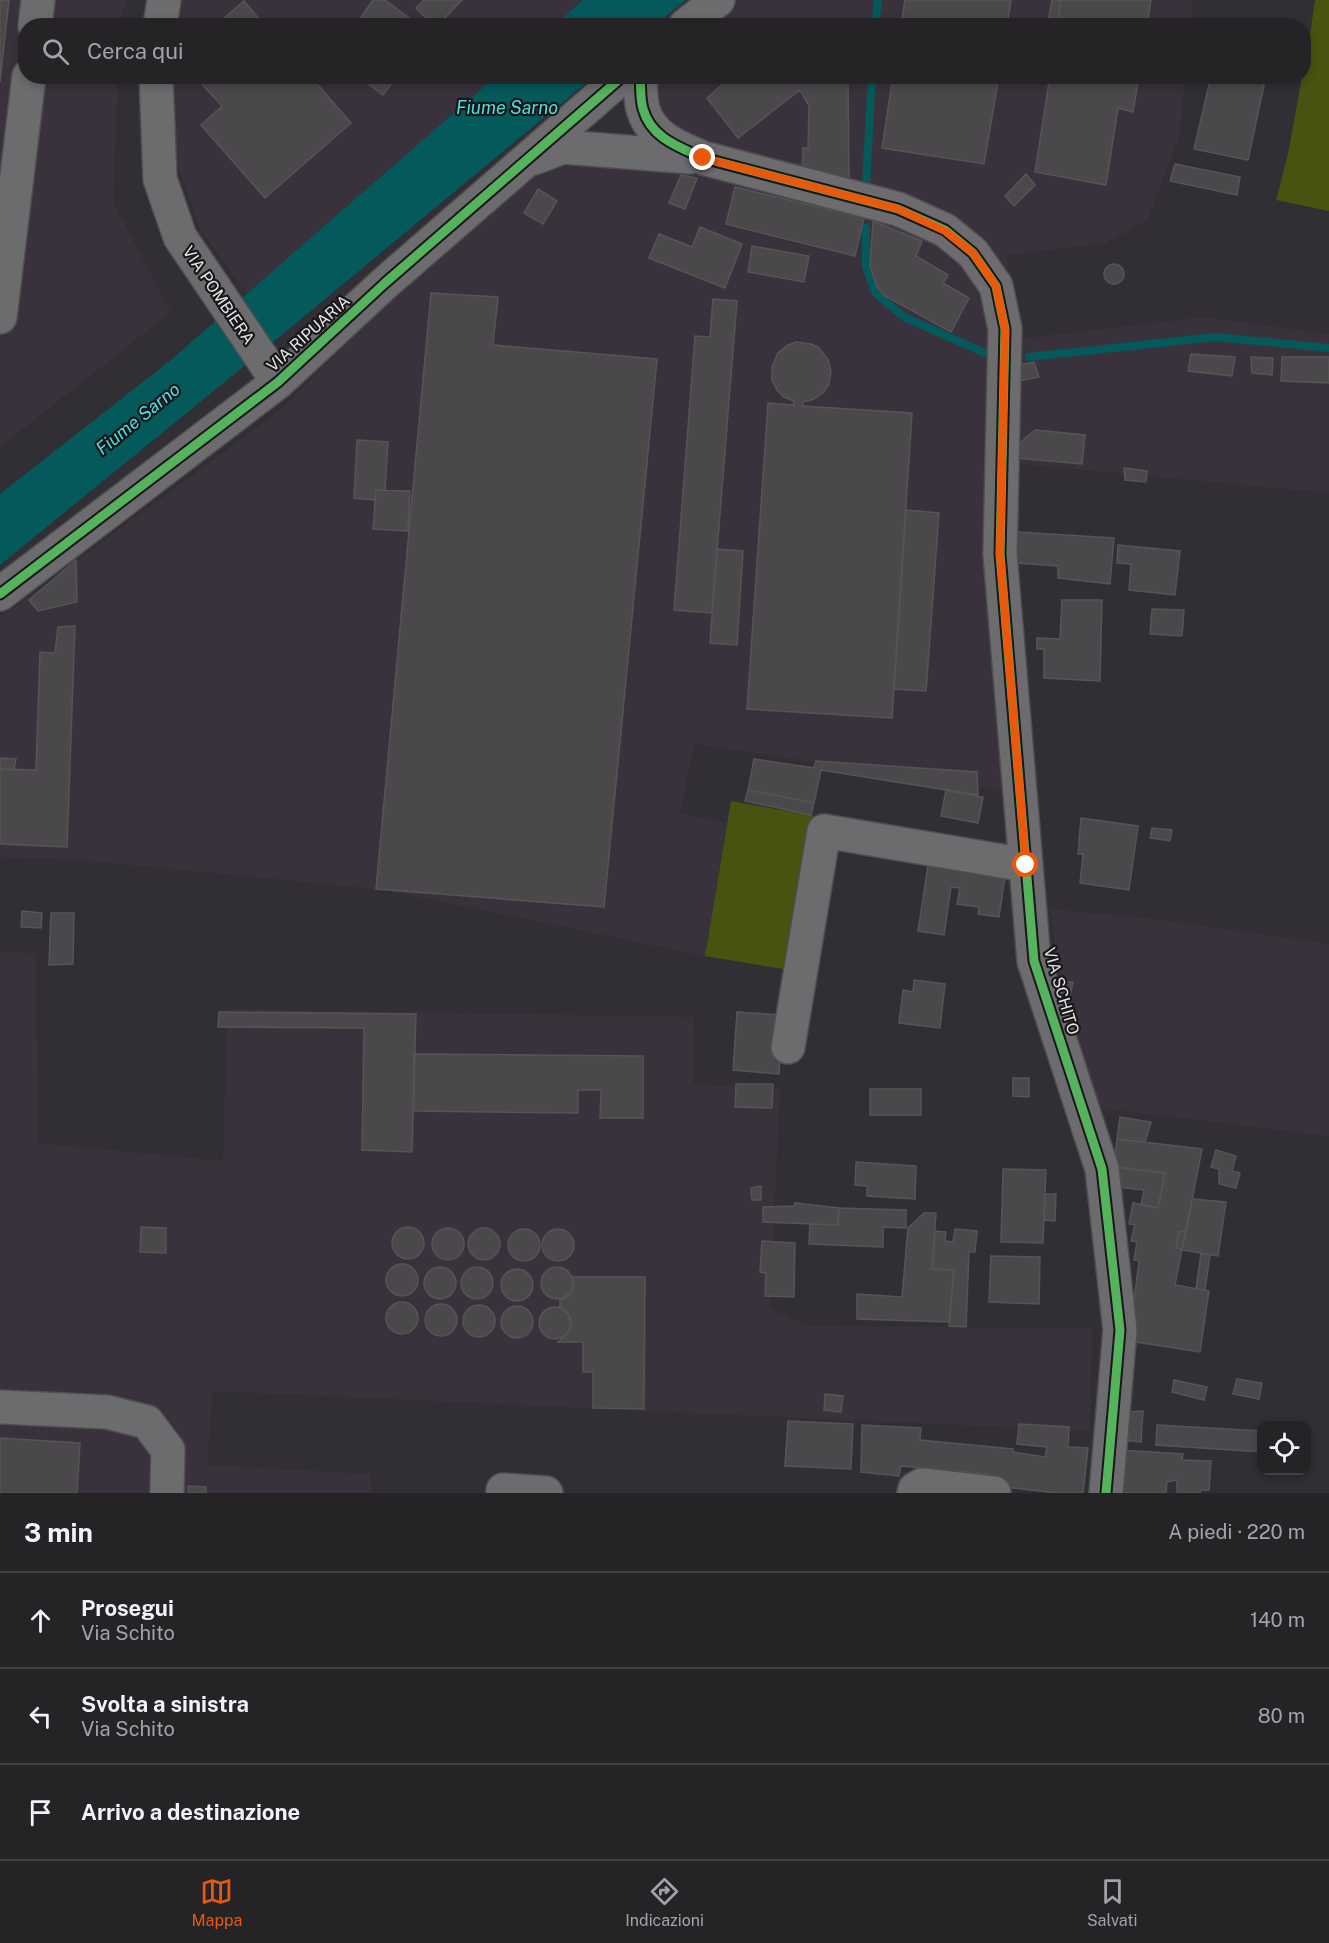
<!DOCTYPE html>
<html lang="it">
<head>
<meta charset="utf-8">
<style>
  body { margin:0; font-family:"Public Sans",sans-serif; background:#312f32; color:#f1f3f6 }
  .controls { position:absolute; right:18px; bottom:18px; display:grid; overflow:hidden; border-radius:12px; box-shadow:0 3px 9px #0003 }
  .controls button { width:54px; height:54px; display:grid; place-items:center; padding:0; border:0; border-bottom:2px solid #424043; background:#252326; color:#f1f3f6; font:30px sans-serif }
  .stop { position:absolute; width:18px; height:18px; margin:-14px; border:4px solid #ea580c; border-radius:50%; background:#fff }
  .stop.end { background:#ea580c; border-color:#fff; box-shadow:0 2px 6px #0008 }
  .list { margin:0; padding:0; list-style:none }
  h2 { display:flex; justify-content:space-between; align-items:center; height:78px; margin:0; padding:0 24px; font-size:26px }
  h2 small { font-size:20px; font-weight:400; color:#a3a4a7 }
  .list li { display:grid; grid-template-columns:39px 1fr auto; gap:18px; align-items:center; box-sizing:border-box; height:96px; padding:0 24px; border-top:2px solid #424043 }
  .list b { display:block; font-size:22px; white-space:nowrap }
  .list p { margin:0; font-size:20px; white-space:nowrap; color:#a3a4a7 }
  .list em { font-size:20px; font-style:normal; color:#a3a4a7 }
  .icon { flex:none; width:33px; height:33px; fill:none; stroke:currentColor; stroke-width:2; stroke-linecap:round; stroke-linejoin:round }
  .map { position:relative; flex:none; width:1329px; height:1493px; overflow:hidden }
  .search { position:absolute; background:#252326; box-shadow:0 3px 9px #0003; left:18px; right:18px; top:18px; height:66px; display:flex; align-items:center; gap:15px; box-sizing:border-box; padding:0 21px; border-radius:24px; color:#a3a4a7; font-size:22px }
  .sheet { height:366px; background:#252326 }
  nav { display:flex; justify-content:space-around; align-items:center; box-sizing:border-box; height:84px; border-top:2px solid #424043; background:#252326; font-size:16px; color:#a3a4a7 }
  nav a { display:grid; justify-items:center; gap:3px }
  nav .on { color:#ea580c }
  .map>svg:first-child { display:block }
  .built { fill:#39323c }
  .green { fill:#48530f }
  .water { fill:#04595b }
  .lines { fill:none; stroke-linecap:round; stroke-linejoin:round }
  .stream { stroke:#04595b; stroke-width:8 }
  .building { fill:#4b484b; stroke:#565456; stroke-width:1.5 }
  .minor-casing { stroke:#4f4d50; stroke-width:36 }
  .minor { stroke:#6c6b6e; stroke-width:33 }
  .cycleway-casing { stroke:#19171a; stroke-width:13 }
  .cycleway { stroke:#56b35d; stroke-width:9 }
  .route { stroke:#ea580c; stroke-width:8 }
  .labels { text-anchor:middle; stroke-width:4.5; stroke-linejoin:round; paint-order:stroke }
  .street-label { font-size:16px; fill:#e8e5e9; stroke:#19171a }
  .water-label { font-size:18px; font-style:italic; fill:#4adfe2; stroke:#19171a }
</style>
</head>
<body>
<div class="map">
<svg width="1329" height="1493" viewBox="0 0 1329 1493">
  <rect width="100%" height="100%" fill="#312f33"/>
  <path class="built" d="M 0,0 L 126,0 L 120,25 L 26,26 L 26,76 L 118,77 L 113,202 L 171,312 L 0,447 Z
    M 178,0 L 583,0 L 554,25 L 175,26 Z
    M 739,0 L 1193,0 L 1191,25 L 707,26 Z
    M 173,77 L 495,77 L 247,294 L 200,229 L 176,160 Z
    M 653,77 L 1185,77 L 1179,137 L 1148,220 L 1106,243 L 1007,255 L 1018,339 L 1204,317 L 1329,334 L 1329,493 L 1020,464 L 1019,561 L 1029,794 L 695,744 L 680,813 L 727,823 L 705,956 L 385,890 L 81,860 L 0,857 L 0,618 L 283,408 L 416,273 L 532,174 L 562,162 L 679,173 L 698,137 L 663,121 Z
    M 1050,909 L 1154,919 L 1329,944 L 1329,1136 L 1090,1107 L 1066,1027 Z
    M 0,952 L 36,953 L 38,1143 L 223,1161 L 227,1009 L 693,1017 L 694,1084 L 780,1088 L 770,1308 L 809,1326 L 1092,1328 L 1090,1431 L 213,1391 L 207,1465 L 371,1474 L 371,1493 L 0,1493 Z"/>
  <path class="green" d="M 1315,0 L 1329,0 L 1329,211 L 1276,200 L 1288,154 L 1302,77 L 1304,76 Z
    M 731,801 L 815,816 L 789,970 L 705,956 Z"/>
  <path class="water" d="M 583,0 L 686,0 L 655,25 L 554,25 Z
    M 495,77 L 593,77 L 237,372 L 0,565 L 0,494 L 172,359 Z"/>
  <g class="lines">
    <path class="stream" d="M 875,26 L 878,0
      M 866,185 L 872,76
      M 866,228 L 866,266 L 875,293 L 904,317 L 985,353
      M 1029,357 L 1215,337 L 1329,348"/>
  </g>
  <path class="building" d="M 0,0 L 9,0 L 0,82 Z
    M 373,0 L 385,0 L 420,26 L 355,26 Z
    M 424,0 L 462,0 L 437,26 L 434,26 L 416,8 Z
    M 905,0 L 1011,0 L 1007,26 L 901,26 Z
    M 1052,0 L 1061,0 L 1057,26 L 1047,26 Z
    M 1061,0 L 1151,0 L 1147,26 L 1057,26 Z
    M 244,1 L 265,26 L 215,26 Z
    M 202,76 L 310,76 L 351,123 L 265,198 L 201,125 L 222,106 L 198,80 Z
    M 358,76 L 397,76 L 383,95 Z
    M 732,76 L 848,76 L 849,188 L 802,175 L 803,148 L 808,148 L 809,106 L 800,90 L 738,138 L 707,98 Z
    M 893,76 L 999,76 L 984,164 L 882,148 Z
    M 1050,76 L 1139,76 L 1133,112 L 1118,108 L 1106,185 L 1035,172 Z
    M 1211,76 L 1266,76 L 1248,160 L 1194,149 Z
    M 1175,164 L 1240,177 L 1237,195 L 1170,181 Z
    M 1026,174 L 1035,185 L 1014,206 L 1005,196 Z
    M 681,175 L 697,178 L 685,209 L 669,203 Z
    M 735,187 L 864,218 L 855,256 L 726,224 Z
    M 538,189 L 557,201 L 543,224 L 524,213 Z
    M 873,221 L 922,241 L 916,256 L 948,275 L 943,283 L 969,298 L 951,332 L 885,296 L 877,287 L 870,266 Z
    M 700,227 L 742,244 L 725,288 L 649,258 L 659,234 L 692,247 Z
    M 752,246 L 809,256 L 804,282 L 748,272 Z
    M1104 274a10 10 0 1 1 20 0a10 10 0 1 1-20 0Z
    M 431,293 L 498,297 L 493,345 L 657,359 L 604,907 L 376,889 Z
    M 713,299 L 737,301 L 712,613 L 674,610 L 695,336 L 710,337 Z
    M 796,342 L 811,344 L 818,347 L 828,359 L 831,371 L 829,384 L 823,393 L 814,399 L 803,402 L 802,406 L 912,413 L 892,718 L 747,709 L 768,403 L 794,405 L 794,401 L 784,397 L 777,390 L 772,380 L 772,367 L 778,353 L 788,345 Z
    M 1191,354 L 1235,357 L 1232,376 L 1188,371 Z
    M 1251,357 L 1273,358 L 1272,375 L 1252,373 Z
    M 1282,357 L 1329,357 L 1329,383 L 1281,381 Z
    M 1034,362 L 1039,377 L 1019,381 L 1014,366 Z
    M 1035,430 L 1085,435 L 1082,464 L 1016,458 L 1021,442 Z
    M 357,440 L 388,442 L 385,490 L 376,490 L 375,500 L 354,498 Z
    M 1124,468 L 1147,471 L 1146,482 L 1125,480 Z
    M 376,490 L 410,491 L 408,531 L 373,529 Z
    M 906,510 L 939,513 L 926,691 L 894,689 Z
    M 1018,532 L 1114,538 L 1110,584 L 1058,578 L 1058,566 L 1016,563 Z
    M 1118,545 L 1180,551 L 1175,595 L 1129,590 L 1131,564 L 1117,563 Z
    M 717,549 L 743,551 L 737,645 L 710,643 Z
    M 76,560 L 77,602 L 38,611 L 29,600 Z
    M 1062,600 L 1102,600 L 1100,681 L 1044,678 L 1044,649 L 1037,649 L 1037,638 L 1060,639 Z
    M 1152,609 L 1184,610 L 1182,636 L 1150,634 Z
    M 75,626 L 67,847 L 0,844 L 0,769 L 36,770 L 40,652 L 55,653 L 58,627 Z
    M 0,758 L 16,759 L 14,770 L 0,769 Z
    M 754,759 L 814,768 L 816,761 L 977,772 L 978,795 L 821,770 L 814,803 L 748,790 Z
    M 748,790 L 814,803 L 811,815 L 745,801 Z
    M 946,790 L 983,797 L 978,823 L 941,816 Z
    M 1081,818 L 1138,826 L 1129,890 L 1080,883 L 1083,854 L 1078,854 Z
    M 1152,828 L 1172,830 L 1170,841 L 1150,838 Z
    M 928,865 L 1005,877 L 999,917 L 978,914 L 979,907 L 957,904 L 960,888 L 951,887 L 944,935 L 918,931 Z
    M 22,911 L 42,913 L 41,928 L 21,927 Z
    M 51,913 L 74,913 L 73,964 L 49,965 Z
    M 914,980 L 945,984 L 940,1028 L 899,1023 L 903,990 L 913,992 Z
    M 1054,981 L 1073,982 L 1067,1009 L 1049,1006 Z
    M 219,1012 L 416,1014 L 412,1152 L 362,1150 L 364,1028 L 218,1027 Z
    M 737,1012 L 783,1015 L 779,1074 L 733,1070 Z
    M 414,1054 L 643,1056 L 643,1118 L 600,1118 L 601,1090 L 578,1090 L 578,1113 L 413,1111 Z
    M 1013,1078 L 1029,1078 L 1029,1097 L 1013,1096 Z
    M 736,1084 L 773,1084 L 772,1108 L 735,1107 Z
    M 870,1089 L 921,1089 L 921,1115 L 870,1115 Z
    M 1120,1117 L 1151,1122 L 1145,1142 L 1117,1139 Z
    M 1117,1139 L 1202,1149 L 1186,1232 L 1179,1231 L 1176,1248 L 1182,1249 L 1175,1285 L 1209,1291 L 1200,1352 L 1129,1341 L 1139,1261 L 1134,1260 L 1137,1242 L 1131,1241 L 1135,1225 L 1129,1224 L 1133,1203 L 1158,1208 L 1165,1173 L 1114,1167 Z
    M 1216,1150 L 1236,1156 L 1232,1171 L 1240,1173 L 1236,1188 L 1219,1184 L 1219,1169 L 1211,1167 Z
    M 856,1162 L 916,1166 L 915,1199 L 867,1196 L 867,1186 L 855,1185 Z
    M 1114,1167 L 1165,1173 L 1158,1208 L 1141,1205 L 1144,1190 L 1117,1187 Z
    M 1003,1169 L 1046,1170 L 1043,1243 L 1001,1242 Z
    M 761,1186 L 761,1200 L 752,1200 L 751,1188 Z
    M 1045,1194 L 1056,1194 L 1055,1221 L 1044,1220 Z
    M 1192,1199 L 1226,1202 L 1218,1256 L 1182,1250 Z
    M 795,1203 L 839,1208 L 838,1225 L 763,1222 L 763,1207 L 794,1206 Z
    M 839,1208 L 906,1210 L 906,1228 L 883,1227 L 883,1247 L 809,1244 L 810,1224 L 838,1225 Z
    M 924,1213 L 936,1213 L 932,1269 L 954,1270 L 949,1322 L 857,1319 L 857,1294 L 902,1297 L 908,1228 Z
    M392 1243a16 16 0 1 1 32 0a16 16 0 1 1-32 0Z
    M 141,1227 L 166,1228 L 166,1253 L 140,1252 Z
    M432 1244a16 16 0 1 1 32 0a16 16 0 1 1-32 0Z
    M468 1244a16 16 0 1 1 32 0a16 16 0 1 1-32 0Z
    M542 1245a16 16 0 1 1 32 0a16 16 0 1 1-32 0Z
    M508 1245a16 16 0 1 1 32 0a16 16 0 1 1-32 0Z
    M 955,1229 L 977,1231 L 975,1252 L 969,1252 L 966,1327 L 949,1326 L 954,1270 L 932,1269 L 935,1231 L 946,1232 L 945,1241 L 953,1242 Z
    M 1179,1231 L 1186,1232 L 1182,1249 L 1176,1248 Z
    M 762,1241 L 795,1243 L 794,1297 L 765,1296 L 766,1273 L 760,1272 Z
    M 1201,1253 L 1210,1255 L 1205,1290 L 1196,1289 Z
    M 991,1256 L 1040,1257 L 1039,1304 L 989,1302 Z
    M386 1280a16 16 0 1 1 32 0a16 16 0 1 1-32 0Z
    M541 1283a16 16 0 1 1 32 0a16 16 0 1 1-32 0Z
    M461 1283a16 16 0 1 1 32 0a16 16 0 1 1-32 0Z
    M424 1283a16 16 0 1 1 32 0a16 16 0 1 1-32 0Z
    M501 1285a16 16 0 1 1 32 0a16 16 0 1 1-32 0Z
    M 572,1277 L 645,1277 L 644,1409 L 593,1408 L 593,1372 L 583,1372 L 583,1342 L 558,1342 L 567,1334 L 571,1326 L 569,1315 L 560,1307 L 560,1300 L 567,1297 L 572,1290 L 574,1284 Z
    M386 1318a16 16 0 1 1 32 0a16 16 0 1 1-32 0Z
    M425 1320a16 16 0 1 1 32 0a16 16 0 1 1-32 0Z
    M463 1321a16 16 0 1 1 32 0a16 16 0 1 1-32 0Z
    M501 1322a16 16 0 1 1 32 0a16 16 0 1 1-32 0Z
    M539 1323a16 16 0 1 1 32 0a16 16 0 1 1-32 0Z
    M 1237,1379 L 1262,1383 L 1259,1399 L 1233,1394 Z
    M 1174,1380 L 1207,1387 L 1204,1400 L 1172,1392 Z
    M 825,1394 L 843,1396 L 841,1412 L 824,1410 Z
    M 1143,1411 L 1141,1442 L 1123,1440 L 1123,1412 Z
    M 788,1421 L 853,1424 L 851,1469 L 785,1466 Z
    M 1019,1424 L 1069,1427 L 1068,1447 L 1088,1448 L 1083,1493 L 1057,1493 L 987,1485 L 987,1474 L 901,1466 L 899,1476 L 861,1472 L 862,1425 L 921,1428 L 920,1440 L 1013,1449 L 1013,1452 L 1045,1457 L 1047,1447 L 1017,1444 Z
    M 1157,1425 L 1262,1431 L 1262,1452 L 1156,1445 Z
    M 0,1438 L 80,1443 L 77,1493 L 0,1493 Z
    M 1120,1450 L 1183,1454 L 1182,1460 L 1211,1461 L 1209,1490 L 1201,1490 L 1200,1493 L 1177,1493 L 1177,1480 L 1167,1482 L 1166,1493 L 1118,1493 Z
    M 188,1486 L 206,1487 L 206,1493 L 188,1493 Z"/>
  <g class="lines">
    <defs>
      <path id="minor" d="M 35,26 L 38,0
        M 160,26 L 164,0
        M 685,26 L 718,0
        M 156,76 L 160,179 L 180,237 L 278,382
        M 640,76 C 641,87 640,99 643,109 C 651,138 679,147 703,158 L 898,209 L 945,230 L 973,253 L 996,286 L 1005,329 L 1000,554 L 1034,961 L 1102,1169 L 1120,1330 L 1106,1493
        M 534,158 L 563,147 L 690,157
        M 0,317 L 29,76
        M 0,594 L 278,382 L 385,283 L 623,76
        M 788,1047 L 824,831 L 1026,865
        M 0,1407 L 107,1412 L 147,1422 L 168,1450 L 167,1493
        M 503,1490 L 546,1493
        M 914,1493 L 915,1489 L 922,1485 L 994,1493"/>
    </defs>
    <use href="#minor" class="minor-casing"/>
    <use href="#minor" class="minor"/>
    <defs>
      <path id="cycleway" d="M 640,76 C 641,87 640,99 643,109 C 651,138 679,147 703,158 L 898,209 L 945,230 L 973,253 L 996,286 L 1005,329 L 1000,554 L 1034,961 L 1102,1169 L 1120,1330 L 1106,1493
        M 0,594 L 278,382 L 385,283 L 623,76"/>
    </defs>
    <use href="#cycleway" class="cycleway-casing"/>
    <use href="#cycleway" class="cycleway"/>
  </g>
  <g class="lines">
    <path class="route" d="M 703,158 L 898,209 L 945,231 L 973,253 L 996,286 L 1005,329 L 1000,554 L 1026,865"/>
  </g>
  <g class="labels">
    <g class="street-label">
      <text transform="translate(219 295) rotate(56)" y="6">VIA POMBIERA</text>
      <text transform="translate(308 333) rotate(-42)" y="6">VIA RIPUARIA</text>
      <text transform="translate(1062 991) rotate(74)" y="6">VIA SCHITO</text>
    </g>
    <g class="water-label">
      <text x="507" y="114">Fiume Sarno</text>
      <text transform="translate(138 419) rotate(-39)" y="6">Fiume Sarno</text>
    </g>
  </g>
</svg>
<div class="controls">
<button><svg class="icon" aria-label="locate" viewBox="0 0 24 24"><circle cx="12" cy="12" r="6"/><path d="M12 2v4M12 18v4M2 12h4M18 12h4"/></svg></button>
</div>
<div class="stop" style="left:1026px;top:865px"></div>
<div class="stop end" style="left:703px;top:158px"></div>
<div class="search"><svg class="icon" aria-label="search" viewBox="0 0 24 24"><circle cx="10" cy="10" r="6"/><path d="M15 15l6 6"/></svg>Cerca qui</div>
</div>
<section class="sheet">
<h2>3 min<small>A piedi · 220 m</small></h2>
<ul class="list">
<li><svg class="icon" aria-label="ahead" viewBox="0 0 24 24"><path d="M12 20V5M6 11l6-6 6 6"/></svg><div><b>Prosegui</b><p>Via Schito</p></div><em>140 m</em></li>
<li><svg class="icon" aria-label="left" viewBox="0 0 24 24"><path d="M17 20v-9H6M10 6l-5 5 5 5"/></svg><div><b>Svolta a sinistra</b><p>Via Schito</p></div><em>80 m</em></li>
<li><svg class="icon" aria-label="arrive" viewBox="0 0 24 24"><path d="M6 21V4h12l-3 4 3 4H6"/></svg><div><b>Arrivo a destinazione</b></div></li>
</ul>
</section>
<nav>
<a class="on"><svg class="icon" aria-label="map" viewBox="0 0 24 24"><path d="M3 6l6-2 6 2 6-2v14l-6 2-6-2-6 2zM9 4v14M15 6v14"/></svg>Mappa</a>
<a><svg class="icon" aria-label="directions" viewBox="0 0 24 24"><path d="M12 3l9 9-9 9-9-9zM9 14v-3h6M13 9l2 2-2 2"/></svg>Indicazioni</a>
<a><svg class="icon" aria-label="saved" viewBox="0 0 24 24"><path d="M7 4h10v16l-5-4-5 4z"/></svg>Salvati</a>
</nav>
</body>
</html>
